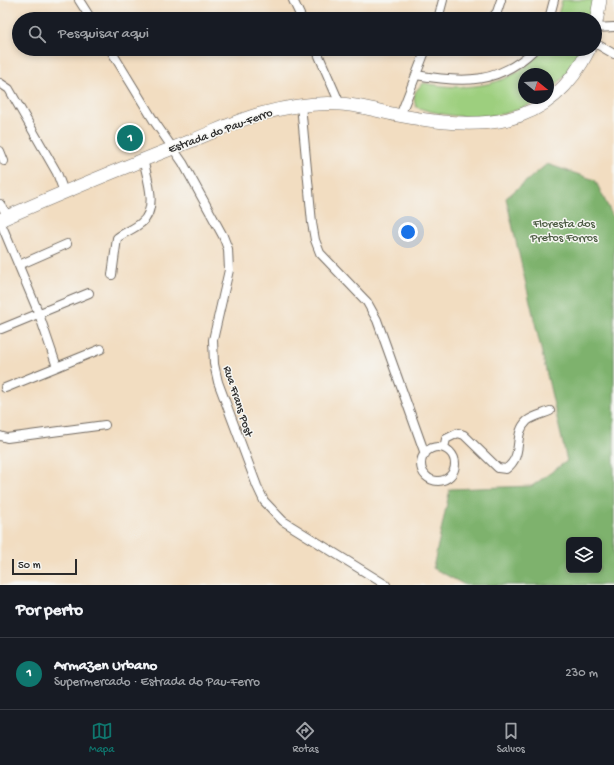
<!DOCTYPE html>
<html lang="pt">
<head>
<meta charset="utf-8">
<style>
  body { margin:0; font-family:"Gochi Hand",sans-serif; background:#20242c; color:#f1f3f6 }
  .controls { position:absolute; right:12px; bottom:12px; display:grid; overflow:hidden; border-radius:6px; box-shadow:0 2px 6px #0003 }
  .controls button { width:36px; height:36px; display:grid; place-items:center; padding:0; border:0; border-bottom:1px solid #363941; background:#171b24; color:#f1f3f6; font:20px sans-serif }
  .compass { position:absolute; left:518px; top:68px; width:36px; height:36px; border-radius:50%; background:#171b24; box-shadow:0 2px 6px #0003; rotate:108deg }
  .scale { position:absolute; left:12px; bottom:10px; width:65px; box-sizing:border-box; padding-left:4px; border:2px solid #2b2b2b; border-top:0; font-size:11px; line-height:14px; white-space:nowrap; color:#2b2b2b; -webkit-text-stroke:3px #f6f6f2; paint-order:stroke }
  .you { position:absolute; left:408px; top:232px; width:14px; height:14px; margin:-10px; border:3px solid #fff; border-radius:50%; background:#1a73e8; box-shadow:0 0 0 6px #1a73e833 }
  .badge { display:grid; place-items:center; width:26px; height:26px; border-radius:50%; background:#0f766e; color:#fff; font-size:13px; font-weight:700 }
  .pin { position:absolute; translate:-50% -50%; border:2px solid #fff; box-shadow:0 1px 4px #0006 }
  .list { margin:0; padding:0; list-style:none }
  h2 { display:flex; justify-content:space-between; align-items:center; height:52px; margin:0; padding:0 16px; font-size:17px }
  h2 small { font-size:13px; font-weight:400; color:#9ea1a6 }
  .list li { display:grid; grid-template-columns:26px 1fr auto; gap:12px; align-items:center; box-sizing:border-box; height:72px; padding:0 16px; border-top:1px solid #363941 }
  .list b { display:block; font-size:15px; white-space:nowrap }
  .list p { margin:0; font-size:13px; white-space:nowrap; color:#9ea1a6 }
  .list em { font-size:13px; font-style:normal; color:#9ea1a6 }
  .icon { flex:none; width:22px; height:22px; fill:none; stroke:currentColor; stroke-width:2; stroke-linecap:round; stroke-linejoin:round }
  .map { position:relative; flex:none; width:614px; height:585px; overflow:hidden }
  .search { position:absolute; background:#171b24; box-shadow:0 2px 6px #0003; left:12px; right:12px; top:12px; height:44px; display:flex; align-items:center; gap:10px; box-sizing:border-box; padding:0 14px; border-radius:22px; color:#9ea1a6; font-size:15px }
  .sheet { height:124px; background:#171b24 }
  nav { display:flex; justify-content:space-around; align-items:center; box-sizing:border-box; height:56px; border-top:1px solid #363941; background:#171b24; font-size:11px; color:#9ea1a6 }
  nav a { display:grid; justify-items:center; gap:2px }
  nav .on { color:#0f766e }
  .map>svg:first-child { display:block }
  .green { fill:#9dcf7e; stroke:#647d54 }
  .forest { fill:#7eb26d; stroke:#546e4c; fill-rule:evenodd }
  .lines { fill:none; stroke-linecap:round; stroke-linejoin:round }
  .minor-casing { stroke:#716960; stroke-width:10 }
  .primary-casing { stroke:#716960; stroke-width:14 }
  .minor { stroke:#fff; stroke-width:8 }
  .primary { stroke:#fff; stroke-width:13 }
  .labels { text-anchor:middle; stroke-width:3; stroke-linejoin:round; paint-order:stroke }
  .street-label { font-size:12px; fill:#2b2b2b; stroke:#f6f6f2 }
  .park-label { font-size:12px; fill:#4d5c44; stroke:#f6f6f2 }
</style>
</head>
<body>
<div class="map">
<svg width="614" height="585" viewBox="0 0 614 585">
  <rect width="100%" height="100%" fill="#f6f6f2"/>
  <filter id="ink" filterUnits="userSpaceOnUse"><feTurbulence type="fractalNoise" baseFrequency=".025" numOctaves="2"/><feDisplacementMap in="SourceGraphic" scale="8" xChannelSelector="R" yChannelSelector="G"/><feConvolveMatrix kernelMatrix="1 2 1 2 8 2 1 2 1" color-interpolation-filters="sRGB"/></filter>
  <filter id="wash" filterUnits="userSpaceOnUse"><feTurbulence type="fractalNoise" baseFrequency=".012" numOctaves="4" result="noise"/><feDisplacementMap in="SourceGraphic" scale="16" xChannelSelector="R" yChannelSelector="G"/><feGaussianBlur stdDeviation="0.9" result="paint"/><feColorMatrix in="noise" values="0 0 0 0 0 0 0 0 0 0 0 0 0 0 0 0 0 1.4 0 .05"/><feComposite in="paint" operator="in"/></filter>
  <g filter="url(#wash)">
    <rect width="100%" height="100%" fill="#f2ddc1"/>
    <path class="green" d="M 562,0 L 596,0 L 591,19 L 557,19 Z
      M 542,49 L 582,49 L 568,72 L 548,94 L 548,74 L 524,74 L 524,98 L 542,98 C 503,122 458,121 416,107 C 412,95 415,90 424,83 C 467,92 515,87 542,49 Z"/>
    <path class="forest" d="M 547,164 L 595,180 L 614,219 L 614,585 L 465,585 L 433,568 L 450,489 L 532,486 L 567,461 L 506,198 ZM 569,540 L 599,540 L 599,570 L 569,570 Z"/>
  </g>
  <g filter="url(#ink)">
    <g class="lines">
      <defs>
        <path id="minor" d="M 79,0 L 91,19
          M 293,0 L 302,19
          M 438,19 L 443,0
          M 491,19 L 497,12 L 501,0
          M 549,19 L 554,0
          M 595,28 L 614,27
          M 595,43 L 614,54
          M 110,49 L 154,121 L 183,163 L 223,236 L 228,249 L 229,270 L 213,340 L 214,364 L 218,382 L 257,486 L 264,501 L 283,521 L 386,585
          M 316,49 L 340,104
          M 416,75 C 462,83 499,85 535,49
          M 0,83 L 9,89 L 57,173 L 64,192
          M 301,105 L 312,223 L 315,240 L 320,253 L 367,302 L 377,320 L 425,454
          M 400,116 L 426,49
          M 0,151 L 4,161
          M 0,204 L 8,216
          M 0,221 L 39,314 L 57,367
          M 19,265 L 67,244
          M 112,275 L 117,238 C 125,232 134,229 141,223 C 159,209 147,178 143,159
          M 1,329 L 89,293
          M 5,388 L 101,349
          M 0,436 L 7,438 L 105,425
          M421 464a17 17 0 1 1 34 0a17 17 0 1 1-34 0Z
          M 444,448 L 446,439 L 458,433 L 464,435 L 498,468 L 506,469 C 525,455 512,435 527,421 C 533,416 543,414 550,411"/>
        <path id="primary" d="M 595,28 L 600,0
          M 0,220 C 63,192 127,166 191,141 C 214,132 237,120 260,114 C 286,107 314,102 340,104 C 359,105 378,111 397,115 C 476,130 549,133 589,49"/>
      </defs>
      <use href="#minor" class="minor-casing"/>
      <use href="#primary" class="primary-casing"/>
      <use href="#minor" class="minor"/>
      <use href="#primary" class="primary"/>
    </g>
  </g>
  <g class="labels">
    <g class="street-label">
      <text transform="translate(220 130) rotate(-20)" y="4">Estrada do Pau-Ferro</text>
      <text transform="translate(239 401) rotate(72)" y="4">Rua Frans Post</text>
    </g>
    <g class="park-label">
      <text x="564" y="227">Floresta dos<tspan x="564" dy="14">Pretos Forros</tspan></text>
    </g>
  </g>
</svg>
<div class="controls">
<button><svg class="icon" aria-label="layers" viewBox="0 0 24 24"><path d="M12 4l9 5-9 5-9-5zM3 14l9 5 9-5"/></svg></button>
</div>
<svg class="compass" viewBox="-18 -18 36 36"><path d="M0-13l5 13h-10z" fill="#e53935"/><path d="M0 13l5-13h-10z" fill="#9ea1a6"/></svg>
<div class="scale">50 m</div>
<div class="you"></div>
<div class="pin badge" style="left:130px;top:138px">1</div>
<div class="search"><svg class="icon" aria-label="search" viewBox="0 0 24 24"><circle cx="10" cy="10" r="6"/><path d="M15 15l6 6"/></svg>Pesquisar aqui</div>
</div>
<section class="sheet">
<h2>Por perto<small></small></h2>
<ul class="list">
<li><span class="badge">1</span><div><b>Armazen Urbano</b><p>Supermercado · Estrada do Pau-Ferro</p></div><em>230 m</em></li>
</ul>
</section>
<nav>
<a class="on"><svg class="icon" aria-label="map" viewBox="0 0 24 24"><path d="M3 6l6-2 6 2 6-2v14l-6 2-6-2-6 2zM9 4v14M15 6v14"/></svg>Mapa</a>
<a><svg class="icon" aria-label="directions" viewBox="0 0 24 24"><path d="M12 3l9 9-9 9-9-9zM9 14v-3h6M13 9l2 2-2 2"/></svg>Rotas</a>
<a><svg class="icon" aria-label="saved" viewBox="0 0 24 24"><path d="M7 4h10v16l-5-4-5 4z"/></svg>Salvos</a>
</nav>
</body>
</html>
